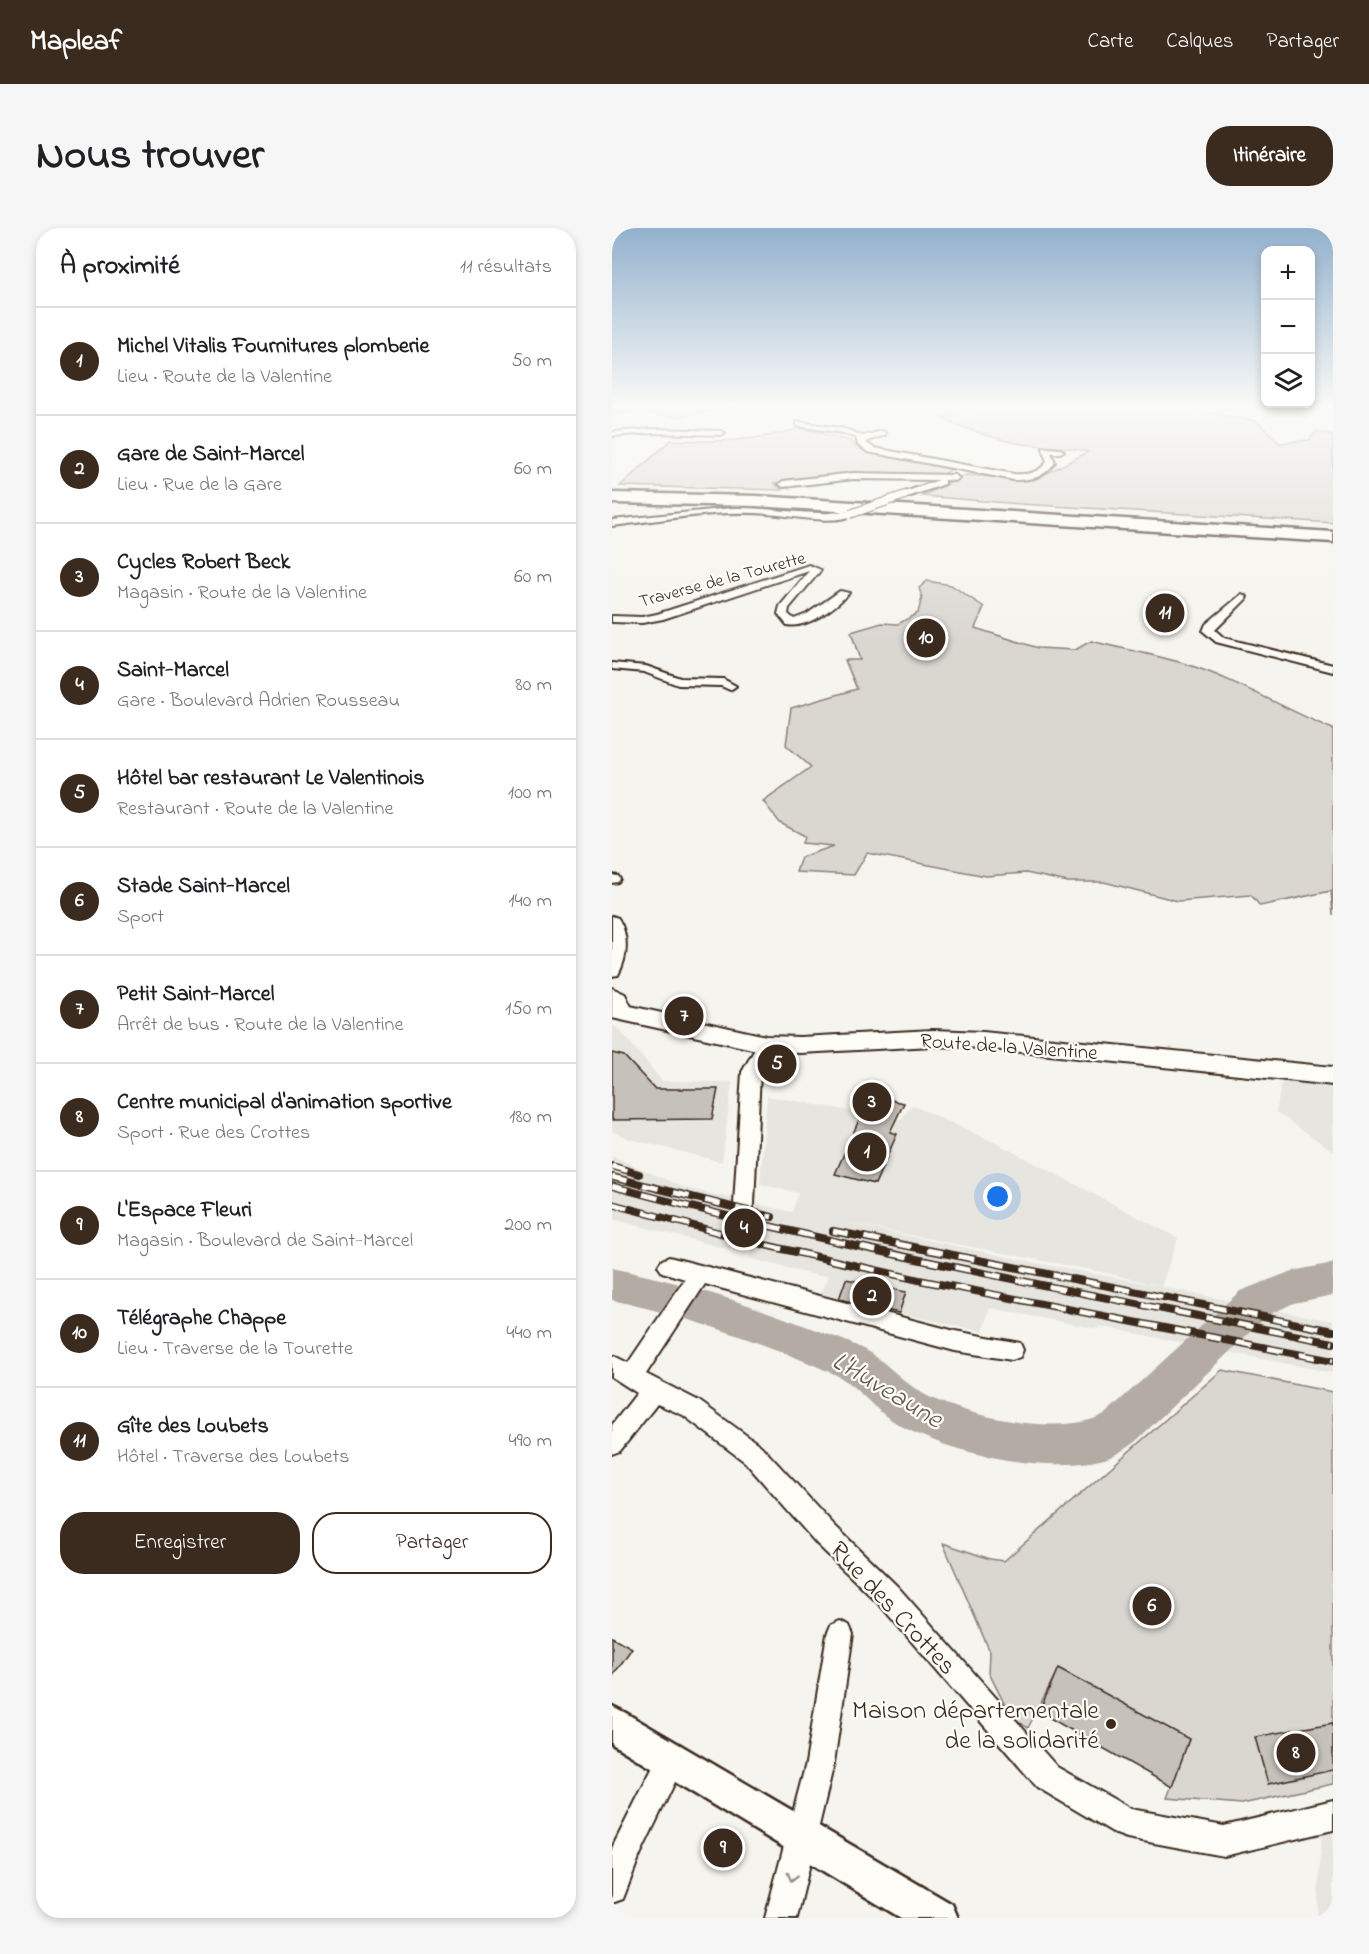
<!DOCTYPE html>
<html lang="fr">
<head>
<meta charset="utf-8">
<style>
  body { margin:0; font-family:"Indie Flower",sans-serif; background:#f6f6f6; color:#202124 }
  .controls { position:absolute; right:18px; top:18px; display:grid; overflow:hidden; border-radius:12px; box-shadow:0 3px 9px #0003 }
  .controls button { width:54px; height:54px; display:grid; place-items:center; padding:0; border:0; border-bottom:2px solid #e0e0e0; background:#fff; color:#202124; font:30px sans-serif }
  .you { position:absolute; left:386px; top:969px; width:21px; height:21px; margin:-15px; border:4px solid #fff; border-radius:50%; background:#1a73e8; box-shadow:0 0 0 9px #1a73e833 }
  .badge { display:grid; place-items:center; width:39px; height:39px; border-radius:50%; background:#3b2a1e; color:#fff; font-size:20px; font-weight:700 }
  .pin { position:absolute; translate:-50% -50%; border:3px solid #fff; box-shadow:0 2px 6px #0006 }
  .list { margin:0; padding:0; list-style:none }
  h2 { display:flex; justify-content:space-between; align-items:center; height:78px; margin:0; padding:0 24px; font-size:26px }
  h2 small { font-size:20px; font-weight:400; color:#757577 }
  .list li { display:grid; grid-template-columns:39px 1fr auto; gap:18px; align-items:center; box-sizing:border-box; height:108px; padding:0 24px; border-top:2px solid #e0e0e0 }
  .list b { display:block; font-size:22px; white-space:nowrap }
  .list p { margin:0; font-size:20px; white-space:nowrap; color:#757577 }
  .list em { font-size:20px; font-style:normal; color:#757577 }
  .actions { display:flex; gap:12px; padding:18px 24px }
  .actions a { flex:1; padding:14px 0; border:2px solid #3b2a1e; border-radius:24px; text-align:center; font-size:21px; color:#3b2a1e }
  .actions .main { background:#3b2a1e; color:#fff }
  .icon { flex:none; width:33px; height:33px; fill:none; stroke:currentColor; stroke-width:2; stroke-linecap:round; stroke-linejoin:round }
  .map { position:relative; flex:none; width:721px; height:1690px; overflow:hidden; border-radius:24px }
  header { display:flex; align-items:center; gap:36px; box-sizing:border-box; height:84px; padding:0 30px; background:#3b2a1e; color:#fff }
  header strong { font-size:28px }
  nav { display:flex; gap:33px; margin-inline-start:auto; font-size:21px }
  .intro { display:flex; align-items:center; justify-content:space-between; box-sizing:border-box; height:144px; padding:0 36px }
  h1 { margin:0; font-size:42px }
  .button { padding:15px 27px; border-radius:24px; background:#3b2a1e; color:#fff; font-size:21px; font-weight:700 }
  main { display:flex; gap:36px; padding:0 36px }
  aside { flex:1; background:#fff; border-radius:24px; box-shadow:0 3px 9px #0003 }
  .map>svg:first-child { display:block }
  .built { fill:#e7e5df; fill-rule:evenodd }
  .green { fill:#dad6d0; stroke:#8a8077; stroke-width:1.5 }
  .lines { fill:none; stroke-linecap:round; stroke-linejoin:round }
  .river { fill:#b4aca4; fill-rule:evenodd }
  .building { fill:#c7c1bb; stroke:#3b2a1e; stroke-width:1.5 }
  .minor-casing { stroke:#3b2a1e; stroke-width:4 }
  .tertiary-casing { stroke:#3b2a1e; stroke-width:5 }
  .secondary-casing { stroke:#3b2a1e; stroke-width:4 }
  .motorway-casing { stroke:#3b2a1e; stroke-width:5 }
  .minor { fill:#fdfcf7; fill-rule:evenodd }
  .tertiary { fill:#fdfcf7; fill-rule:evenodd }
  .secondary { fill:#fdfcf7; fill-rule:evenodd }
  .motorway { fill:#fdfcf7; fill-rule:evenodd }
  .rail-casing { stroke:#3b2a1e; stroke-width:8 }
  .rail { stroke:#fdfcf7; stroke-width:5; stroke-dasharray:16; stroke-linecap:butt }
  .minor-bridge-casing { stroke:#3b2a1e; stroke-width:10; stroke-linecap:butt }
  .minor-bridge { stroke:#fdfcf7; stroke-width:8 }
  .oneway { stroke:#9c938a }
  .poi-dot { fill:#3b2a1e; stroke:#fdfcf7; stroke-width:2 }
  .labels { text-anchor:middle; stroke-width:4.5; stroke-linejoin:round; paint-order:stroke }
  .far-street-label { font-size:18px; fill:#3b2a1e; stroke:#fdfcf7 }
  .street-label { font-size:21px; fill:#3b2a1e; stroke:#fdfcf7 }
  .near-street-label { font-size:26px; fill:#3b2a1e; stroke:#fdfcf7 }
  .near-poi-label { font-size:26px; fill:#3b2a1e; stroke:#fdfcf7; text-anchor:end }
  .near-water-label { font-size:27px; font-style:italic; fill:#65584d; stroke:#fdfcf7 }
</style>
</head>
<body>
<header>
<strong>Mapleaf</strong>
<nav><a>Carte</a><a>Calques</a><a>Partager</a></nav>
</header>
<div class="intro"><h1>Nous trouver</h1><a class="button">Itinéraire</a></div>
<main>
<aside>
<h2>À proximité<small>11 résultats</small></h2>
<ul class="list">
<li><span class="badge">1</span><div><b>Michel Vitalis Fournitures plomberie</b><p>Lieu · Route de la Valentine</p></div><em>50 m</em></li>
<li><span class="badge">2</span><div><b>Gare de Saint-Marcel</b><p>Lieu · Rue de la Gare</p></div><em>60 m</em></li>
<li><span class="badge">3</span><div><b>Cycles Robert Beck</b><p>Magasin · Route de la Valentine</p></div><em>60 m</em></li>
<li><span class="badge">4</span><div><b>Saint-Marcel</b><p>Gare · Boulevard Adrien Rousseau</p></div><em>80 m</em></li>
<li><span class="badge">5</span><div><b>Hôtel bar restaurant Le Valentinois</b><p>Restaurant · Route de la Valentine</p></div><em>100 m</em></li>
<li><span class="badge">6</span><div><b>Stade Saint-Marcel</b><p>Sport</p></div><em>140 m</em></li>
<li><span class="badge">7</span><div><b>Petit Saint-Marcel</b><p>Arrêt de bus · Route de la Valentine</p></div><em>150 m</em></li>
<li><span class="badge">8</span><div><b>Centre municipal d'animation sportive</b><p>Sport · Rue des Crottes</p></div><em>180 m</em></li>
<li><span class="badge">9</span><div><b>L'Espace Fleuri</b><p>Magasin · Boulevard de Saint-Marcel</p></div><em>200 m</em></li>
<li><span class="badge">10</span><div><b>Télégraphe Chappe</b><p>Lieu · Traverse de la Tourette</p></div><em>440 m</em></li>
<li><span class="badge">11</span><div><b>Gîte des Loubets</b><p>Hôtel · Traverse des Loubets</p></div><em>490 m</em></li>
</ul>
<div class="actions"><a class="main">Enregistrer</a><a>Partager</a></div>
</aside>
<div class="map">
<svg width="721" height="1690" viewBox="0 0 721 1690">
  <rect width="100%" height="100%" fill="#f5f4ee"/>
  <filter id="ink" filterUnits="userSpaceOnUse"><feTurbulence type="fractalNoise" baseFrequency=".0167" numOctaves="2"/><feDisplacementMap in="SourceGraphic" scale="12" xChannelSelector="R" yChannelSelector="G"/><feConvolveMatrix kernelMatrix="1 2 1 2 8 2 1 2 1" color-interpolation-filters="sRGB"/></filter>
  <g filter="url(#ink)">
    <path class="built" d="M 0,798 L 6,800 L 50,853 L 120,854 L 110,934 L 18,911 L 0,903 Z
      M 670,851 L 721,855 L 721,923 L 664,884 Z
      M 155,868 L 289,892 L 300,877 L 388,917 L 566,1010 L 549,1059 L 721,1093 L 721,1145 L 487,1098 L 486,1101 L 378,1080 L 371,1104 L 208,1067 L 216,1047 L 206,1048 L 136,1030 L 139,1024 L 112,1020 L 0,991 L 0,928 L 73,960 L 180,984 L 186,965 L 148,956 ZM 225,993 L 500,1046 L 548,1058 L 435,1037 Z
      M 721,1600 L 721,1690 L 705,1690 L 710,1602 Z"/>
    <path class="green" d="M 0,176 L 140,176 L 65,189 L 23,183 L 0,187 Z
      M 368,176 L 576,176 L 589,183 L 644,193 L 668,215 L 697,212 L 705,203 L 721,207 L 721,295 L 408,276 L 310,268 L 354,247 L 422,252 L 476,224 C 454,217 434,219 411,216 C 383,212 355,201 330,190 Z
      M 188,200 L 239,213 L 244,219 L 342,240 L 328,248 L 238,247 L 162,255 L 170,262 L 8,258 L 59,212 C 105,214 143,214 188,200 Z
      M 315,353 L 339,357 L 372,379 L 363,400 L 426,420 L 463,422 L 479,413 C 511,421 545,427 577,437 C 627,453 672,481 721,501 L 721,687 L 719,663 L 648,678 L 639,667 L 566,673 L 492,654 L 456,654 L 414,645 L 374,648 L 255,625 L 242,647 L 184,644 L 189,629 L 222,618 L 191,615 L 193,608 L 168,595 L 151,573 L 199,539 L 174,517 L 179,480 L 245,461 L 233,432 L 248,432 L 239,404 L 270,395 L 286,396 L 306,385 L 310,369 L 307,360 Z
      M 610,1142 L 721,1164 L 721,1556 L 630,1576 L 555,1570 L 577,1511 L 446,1441 L 416,1500 L 398,1487 L 377,1445 L 378,1424 L 331,1315 L 378,1331 L 392,1333 Z"/>
    <g class="lines">
      <path class="river" d="M 721,1035 L 721,1067 L 682,1075 L 656,1087 L 524,1213 C 513,1221 502,1229 488,1232 C 430,1246 327,1224 278,1191 C 258,1177 242,1155 220,1145 C 149,1113 76,1089 0,1072 L 0,1040 C 68,1054 132,1074 196,1099 C 214,1106 234,1112 251,1121 C 273,1132 289,1153 310,1165 C 350,1188 453,1211 494,1185 L 628,1063 L 680,1043 Z"/>
    </g>
    <path class="building" d="M 0,825 L 12,828 L 43,861 L 106,861 L 100,891 L 0,892 Z
      M 258,867 L 292,875 L 278,904 L 285,906 L 263,956 L 223,946 Z
      M 234,1051 L 294,1064 L 287,1085 L 227,1071 Z
      M 0,1409 L 20,1420 L 0,1449 Z
      M 446,1440 L 577,1511 L 560,1559 L 427,1484 Z
      M 721,1495 L 721,1542 L 656,1556 L 643,1509 Z"/>
    <g class="lines">
      <defs>
        <path id="minor" d="M 188,194 L 233,201 L 251,208 L 270,203 L 274,205 L 273,207 L 253,214 L 262,220 L 402,246 C 416,247 426,245 435,234 L 431,220 L 448,221 L 452,223 L 448,225 L 439,225 L 443,234 C 433,249 420,252 402,252 L 256,224 L 246,217 L 244,210 L 231,205 L 185,198 L 185,194 Z
          M 42,201 L 109,203 L 113,205 L 109,207 L 42,205 L 0,208 L 0,204 Z
          M 242,245 L 343,247 L 347,250 L 343,253 L 333,252 L 333,256 L 293,270 L 290,269 L 290,265 L 327,252 L 242,251 L 171,259 L 167,256 L 171,253 Z
          M 120,280 C 150,279 180,285 210,285 C 220,286 235,281 243,286 C 227,297 185,289 166,287 C 110,280 55,292 0,298 L 0,292 Z
          M 197,337 L 209,342 L 177,380 L 176,386 L 182,391 L 195,386 L 228,363 L 237,365 C 224,379 196,401 175,397 L 166,386 L 168,378 L 197,343 L 51,391 L 30,395 L 0,394 L 0,388 L 30,389 L 45,386 Z
          M 630,366 L 635,369 L 634,371 L 603,402 L 612,410 L 721,437 L 721,444 L 604,414 L 591,403 L 594,396 Z
          M 0,435 L 34,438 L 68,450 L 111,451 L 124,458 L 118,462 L 109,458 L 66,457 L 32,444 L 0,441 Z
          M 0,647 L 6,648 L 8,651 L 6,654 L 0,655 Z
          M 0,688 L 6,690 C 17,707 16,729 6,747 L 0,748 Z
          M 0,760 L 13,766 L 22,785 L 19,789 L 7,789 L 0,774 Z
          M 154,810 L 160,812 L 163,816 L 148,844 L 142,976 L 139,981 L 132,984 L 125,981 L 122,976 L 130,844 L 148,812 Z
          M 57,1029 L 343,1103 L 408,1115 L 411,1122 L 408,1129 L 400,1132 L 343,1123 L 93,1056 L 34,1146 L 87,1173 L 149,1218 L 223,1298 L 286,1359 L 445,1539 L 519,1581 L 612,1598 L 721,1572 L 721,1602 L 612,1628 L 515,1610 L 504,1606 L 425,1559 L 268,1377 L 205,1316 L 133,1234 L 71,1187 L 45,1176 L 8,1223 L 0,1226 L 0,1197 L 25,1165 L 0,1149 L 0,1127 L 16,1135 L 73,1051 L 50,1044 L 46,1038 L 50,1032 Z
          M 228,1393 L 237,1397 L 241,1406 L 222,1535 L 185,1690 L 153,1690 L 194,1535 L 215,1406 L 219,1397 Z
          M 60,1517 L 70,1521 L 74,1531 L 28,1627 L 11,1671 L 0,1675 L 0,1620 L 50,1521 Z"/>
        <path id="tertiary" d="M 0,1478 L 12,1484 L 340,1676 L 346,1690 L 289,1690 L 0,1516 Z"/>
        <path id="secondary" d="M 0,774 L 154,808 L 188,809 L 321,802 L 371,804 L 721,839 L 721,857 L 371,820 L 321,818 L 188,825 L 154,824 L 0,790 Z"/>
        <path id="motorway" d="M 0,265 L 144,268 L 721,304 L 721,314 L 144,278 L 0,275 Z"/>
      </defs>
      <use href="#minor" class="minor-casing"/>
      <use href="#tertiary" class="tertiary-casing"/>
      <use href="#secondary" class="secondary-casing"/>
      <use href="#motorway" class="motorway-casing"/>
      <use href="#minor" class="minor"/>
      <use href="#tertiary" class="tertiary"/>
      <use href="#secondary" class="secondary"/>
      <use href="#motorway" class="motorway"/>
      <defs>
        <path id="rail" d="M 0,938 L 27,946
          M 0,949 L 160,989
          M 0,958 C 237,1023 480,1066 721,1115
          M 0,976 L 153,1017 L 307,1052 L 721,1133
          M 221,1003 L 721,1103"/>
      </defs>
      <use href="#rail" class="rail-casing"/>
      <use href="#rail" class="rail"/>
      <defs>
        <path id="minor-bridge" d="M 238,286 L 293,267"/>
      </defs>
      <use href="#minor-bridge" class="minor-bridge-casing"/>
      <use href="#minor-bridge" class="minor-bridge"/>
    </g>
    <defs><path id="oneway-chevron" d="M-2-3.5L2.5 0L-2 3.5" fill="none" stroke-width="1.6" stroke-linecap="round" stroke-linejoin="round" transform="scale(1.5)"/></defs>
    <use class="oneway" href="#oneway-chevron" transform="translate(180 1649) rotate(105)"/>
  </g>
  <linearGradient id="sky" x2="0" y2="1"><stop stop-color="#93b1cd"/><stop offset="0.43" stop-color="#fafaf7"/><stop offset="1" stop-color="#fafaf7" stop-opacity="0"/></linearGradient>
  <rect width="721" height="412" fill="url(#sky)"/>
  <circle class="poi-dot" cx="499" cy="1496" r="6"/>
  <g class="labels">
    <g class="far-street-label">
      <text transform="translate(110 351) rotate(-15)" y="6">Traverse de la Tourette</text>
    </g>
    <g class="street-label">
      <text transform="translate(397 818) rotate(4)" y="7">Route de la Valentine</text>
    </g>
    <g class="near-street-label">
      <text transform="translate(282 1379) rotate(47)" y="9">Rue des Crottes</text>
    </g>
    <g class="near-poi-label">
      <text x="487" y="1490">Maison départementale<tspan x="487" dy="30">de la solidarité</tspan></text>
    </g>
    <g class="near-water-label">
      <text transform="translate(276 1161) rotate(31)" y="9">L'Huveaune</text>
    </g>
  </g>
</svg>
<div class="controls">
<button>+</button>
<button>−</button>
<button><svg class="icon" aria-label="layers" viewBox="0 0 24 24"><path d="M12 4l9 5-9 5-9-5zM3 14l9 5 9-5"/></svg></button>
</div>
<div class="you"></div>
<div class="pin badge" style="left:255px;top:924px">1</div>
<div class="pin badge" style="left:260px;top:1068px">2</div>
<div class="pin badge" style="left:260px;top:874px">3</div>
<div class="pin badge" style="left:132px;top:1000px">4</div>
<div class="pin badge" style="left:165px;top:836px">5</div>
<div class="pin badge" style="left:540px;top:1378px">6</div>
<div class="pin badge" style="left:72px;top:788px">7</div>
<div class="pin badge" style="left:684px;top:1525px">8</div>
<div class="pin badge" style="left:111px;top:1620px">9</div>
<div class="pin badge" style="left:314px;top:410px">10</div>
<div class="pin badge" style="left:553px;top:385px">11</div>
</div>
</main>
</body>
</html>
